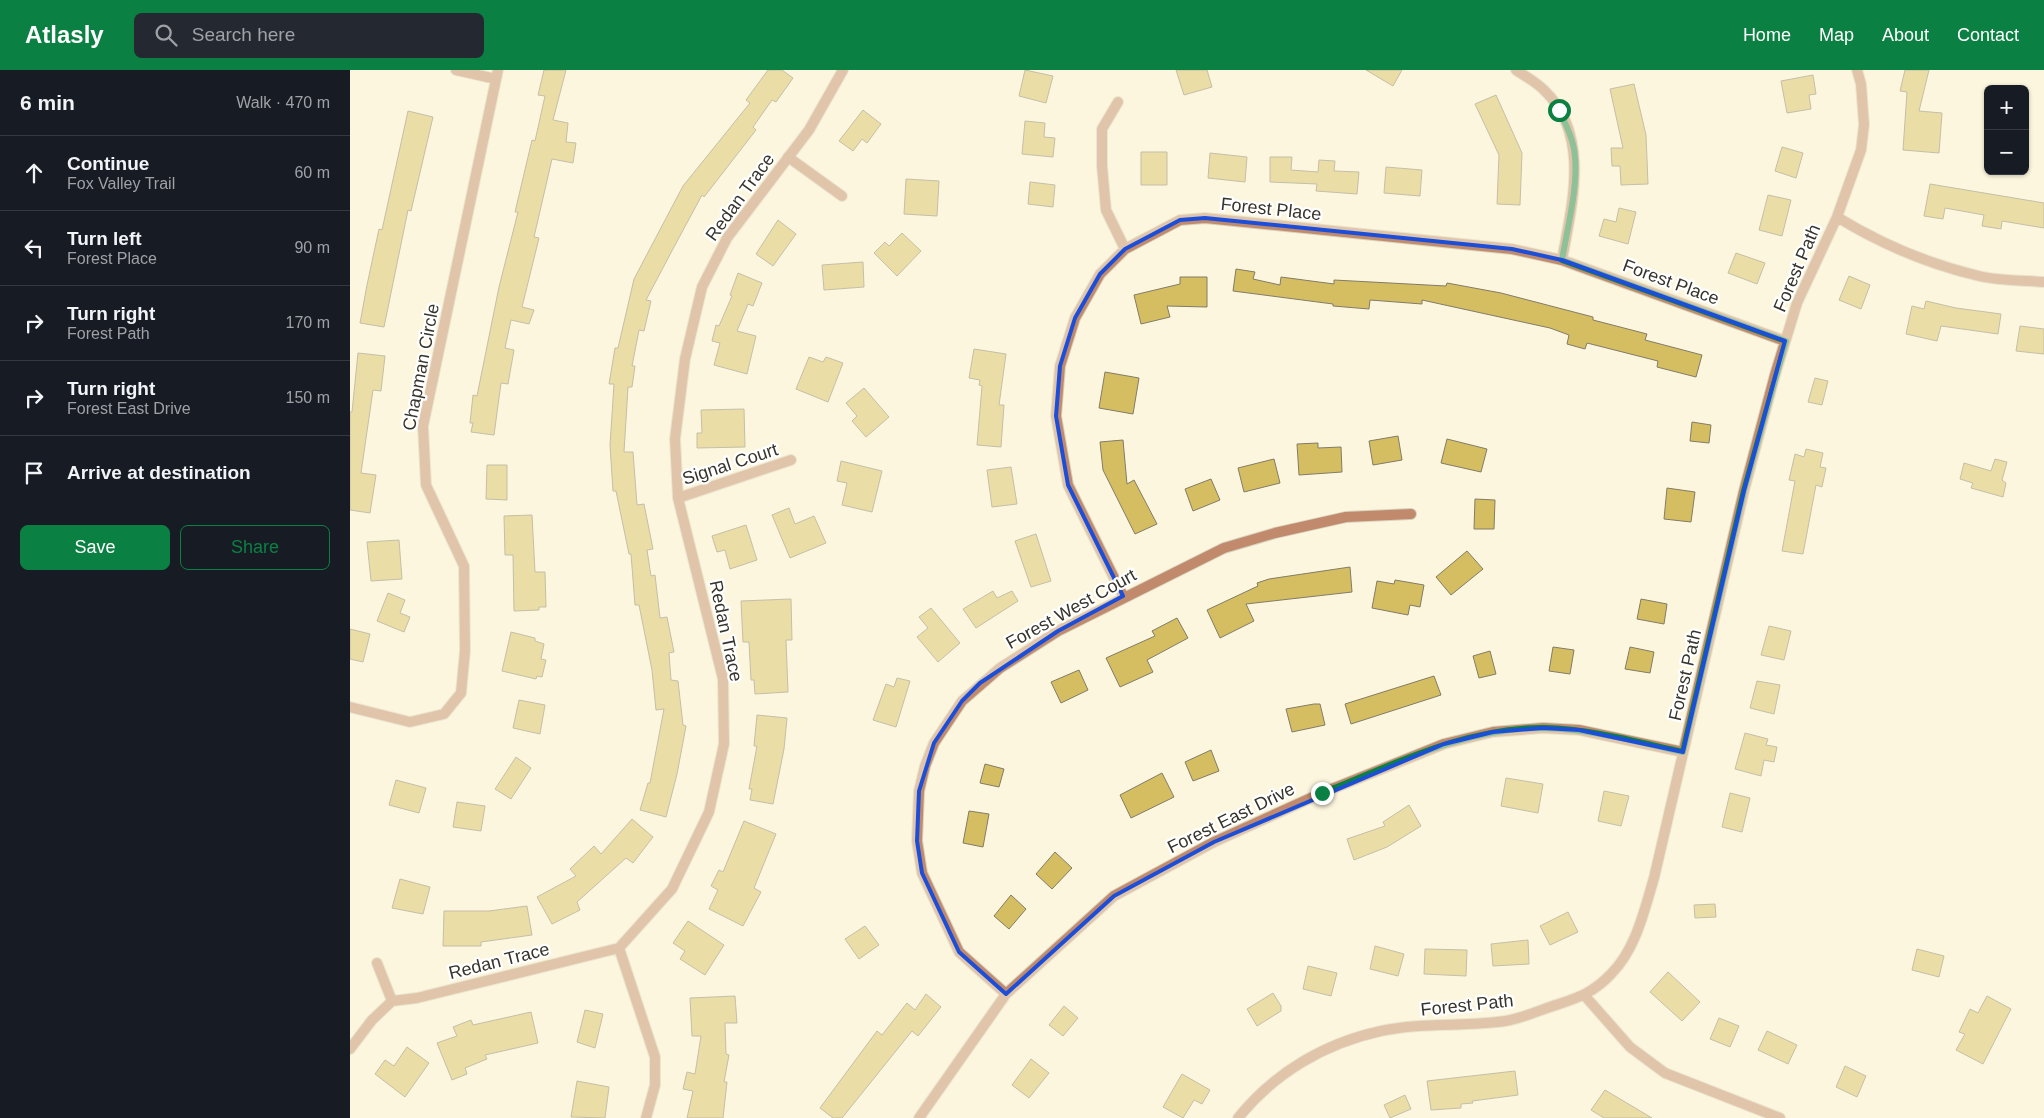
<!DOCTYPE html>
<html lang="en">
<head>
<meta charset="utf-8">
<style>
  body { margin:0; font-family:Arial,sans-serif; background:#242831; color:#f1f3f6 }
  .controls { position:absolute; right:15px; top:15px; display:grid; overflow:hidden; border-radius:8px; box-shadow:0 1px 4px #0004 }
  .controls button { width:45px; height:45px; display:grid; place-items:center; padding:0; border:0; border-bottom:1px solid #363941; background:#171b24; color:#f1f3f6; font:25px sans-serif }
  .stop { position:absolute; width:15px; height:15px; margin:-11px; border:4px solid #0b8043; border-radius:50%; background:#fff }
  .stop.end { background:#0b8043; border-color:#fff; box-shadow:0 1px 5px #0008 }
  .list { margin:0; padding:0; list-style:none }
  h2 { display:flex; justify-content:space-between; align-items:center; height:65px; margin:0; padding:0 20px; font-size:21px }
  h2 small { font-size:16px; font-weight:400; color:#9ea1a6 }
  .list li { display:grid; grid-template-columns:32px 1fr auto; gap:15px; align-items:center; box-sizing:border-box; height:75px; padding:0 20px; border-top:1px solid #363941 }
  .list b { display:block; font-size:19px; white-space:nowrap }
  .list p { margin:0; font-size:16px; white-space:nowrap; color:#9ea1a6 }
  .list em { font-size:16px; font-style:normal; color:#9ea1a6 }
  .actions { display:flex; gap:10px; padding:15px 20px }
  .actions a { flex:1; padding:11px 0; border:1px solid #0b8043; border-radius:8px; text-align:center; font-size:18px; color:#0b8043 }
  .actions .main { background:#0b8043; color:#fff }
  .icon { flex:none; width:28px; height:28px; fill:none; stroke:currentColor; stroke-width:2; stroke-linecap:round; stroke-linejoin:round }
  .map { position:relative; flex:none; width:1694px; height:1048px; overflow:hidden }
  header { display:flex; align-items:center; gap:30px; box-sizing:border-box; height:70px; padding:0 25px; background:#0b8043; color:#fff }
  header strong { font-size:24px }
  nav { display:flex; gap:28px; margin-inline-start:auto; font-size:18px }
  .search { width:350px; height:45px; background:#242831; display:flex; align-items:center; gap:12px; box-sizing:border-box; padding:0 18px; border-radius:8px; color:#9ea1a6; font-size:19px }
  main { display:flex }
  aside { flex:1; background:#171b24 }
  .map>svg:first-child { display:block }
  .building { fill:#d5be62; stroke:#827c67 }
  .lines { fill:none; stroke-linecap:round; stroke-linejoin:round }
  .service-casing { stroke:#d8d3be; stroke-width:12 }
  .minor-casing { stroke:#d8d3be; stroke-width:12 }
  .service { stroke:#c18a6d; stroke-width:10 }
  .minor { stroke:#c18a6d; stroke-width:10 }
  .route { stroke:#0b8043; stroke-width:6 }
  .marked { fill:none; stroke:#1d4ed8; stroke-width:4; stroke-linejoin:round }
  .labels { text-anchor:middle; stroke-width:4.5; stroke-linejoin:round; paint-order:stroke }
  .street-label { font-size:18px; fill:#36342b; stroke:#fff }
</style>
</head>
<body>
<header>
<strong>Atlasly</strong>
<div class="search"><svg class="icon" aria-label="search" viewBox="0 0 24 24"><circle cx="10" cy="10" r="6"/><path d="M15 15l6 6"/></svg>Search here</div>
<nav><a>Home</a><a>Map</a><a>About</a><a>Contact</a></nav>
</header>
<main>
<aside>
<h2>6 min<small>Walk · 470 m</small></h2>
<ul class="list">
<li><svg class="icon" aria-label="ahead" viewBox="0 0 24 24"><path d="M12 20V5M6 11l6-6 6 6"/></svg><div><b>Continue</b><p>Fox Valley Trail</p></div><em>60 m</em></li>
<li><svg class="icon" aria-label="left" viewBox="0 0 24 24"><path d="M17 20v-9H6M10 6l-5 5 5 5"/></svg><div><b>Turn left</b><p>Forest Place</p></div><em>90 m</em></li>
<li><svg class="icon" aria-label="right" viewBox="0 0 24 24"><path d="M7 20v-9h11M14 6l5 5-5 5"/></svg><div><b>Turn right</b><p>Forest Path</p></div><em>170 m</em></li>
<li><svg class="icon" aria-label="right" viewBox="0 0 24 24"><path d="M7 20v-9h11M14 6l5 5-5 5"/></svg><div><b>Turn right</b><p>Forest East Drive</p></div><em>150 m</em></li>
<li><svg class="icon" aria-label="arrive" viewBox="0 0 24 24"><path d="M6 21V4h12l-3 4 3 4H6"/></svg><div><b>Arrive at destination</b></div></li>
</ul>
<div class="actions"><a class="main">Save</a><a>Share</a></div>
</aside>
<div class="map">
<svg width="1694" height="1048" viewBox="0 0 1694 1048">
  <rect width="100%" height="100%" fill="#fcf6de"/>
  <path class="building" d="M 194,0 L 216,0 L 203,50 L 218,53 L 216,72 L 226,73 L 223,93 L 202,89 L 184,167 L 189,168 L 172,237 L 184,240 L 179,254 L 161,250 L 155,278 L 164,280 L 158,314 L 151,313 L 144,365 L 121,362 L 123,353 L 120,353 L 123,325 L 127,326 L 149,217 L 168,142 L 165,142 L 182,70 L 185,71 L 195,26 L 188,25 Z
    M 418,0 L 432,0 L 443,8 L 426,32 L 422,30 L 403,57 L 406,60 L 354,127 L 352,125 L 324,177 L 296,230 L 301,231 L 294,261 L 289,260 L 282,296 L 285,296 L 282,317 L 278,317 L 274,382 L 283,382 L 287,435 L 294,434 L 303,479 L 297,480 L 301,506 L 305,505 L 310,548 L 317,547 L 324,582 L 319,583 L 321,610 L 328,611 L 333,655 L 336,656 L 327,704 L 316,747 L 290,740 L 298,713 L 300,713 L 314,639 L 306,640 L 302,600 L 289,535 L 285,535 L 281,484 L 279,484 L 266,421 L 263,421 L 260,375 L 264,314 L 259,314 L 265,278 L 268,278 L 284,209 L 333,116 L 400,33 L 396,30 Z
    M 675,0 L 703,6 L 696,33 L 669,26 Z
    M 826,0 L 857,0 L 862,17 L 834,25 Z
    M 1016,0 L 1052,0 L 1043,16 Z
    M 1555,0 L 1579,0 L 1569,41 L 1592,43 L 1589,83 L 1553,80 L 1557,22 L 1550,21 Z
    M 1463,5 L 1466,24 L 1459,25 L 1461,39 L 1437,43 L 1431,11 Z
    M 1284,14 L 1296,65 L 1298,114 L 1271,115 L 1270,96 L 1262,96 L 1261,78 L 1273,78 L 1260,19 Z
    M 1146,25 L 1172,83 L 1170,135 L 1147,134 L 1149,85 L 1125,34 Z
    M 513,40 L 531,54 L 517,73 L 512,69 L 503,81 L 489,71 Z
    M 58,41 L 83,47 L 61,141 L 58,140 L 34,257 L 10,253 L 17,215 L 29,159 L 32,160 Z
    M 675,51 L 695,53 L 694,67 L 705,68 L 703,87 L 672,84 Z
    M 1432,77 L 1453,83 L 1446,108 L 1425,101 Z
    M 791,82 L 817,82 L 817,115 L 791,115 Z
    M 860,83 L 897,87 L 895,112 L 858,108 Z
    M 920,87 L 942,87 L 941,100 L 968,102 L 969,90 L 985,91 L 984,101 L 1009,102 L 1007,124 L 966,121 L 967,114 L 920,112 Z
    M 1036,97 L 1072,100 L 1070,126 L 1034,123 Z
    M 556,109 L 589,111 L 587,146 L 554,144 Z
    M 680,112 L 705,115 L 703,137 L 678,134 Z
    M 1580,114 L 1694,133 L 1694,158 L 1652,151 L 1651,159 L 1632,156 L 1634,145 L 1595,138 L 1593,149 L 1574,146 Z
    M 1418,125 L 1441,130 L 1432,166 L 1409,160 Z
    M 1269,138 L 1286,142 L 1278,174 L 1249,166 L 1254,149 L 1266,152 Z
    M 428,150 L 446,164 L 423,196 L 406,184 Z
    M 552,163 L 571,181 L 547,206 L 524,183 L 535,172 L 539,176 Z
    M 1386,183 L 1415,193 L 1407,214 L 1378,203 Z
    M 513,192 L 514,217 L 474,220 L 472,195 Z
    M 886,199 L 905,202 L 903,209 L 930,215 L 931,207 L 984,214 L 984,210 L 1096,216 L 1097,213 L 1151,223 L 1243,247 L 1243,250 L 1297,264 L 1295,270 L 1352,285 L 1346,307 L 1307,297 L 1308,291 L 1237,273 L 1235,279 L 1217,274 L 1219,265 L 1200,258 L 1072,230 L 1072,234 L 1020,230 L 1019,239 L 983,236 L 983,234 L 883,221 Z
    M 388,203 L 412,213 L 403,236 L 398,234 L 387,261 L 406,266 L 397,304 L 364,295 L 370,273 L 362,271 L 366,255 L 369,256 L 382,226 L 380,225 Z
    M 1499,206 L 1520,215 L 1511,239 L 1489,230 Z
    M 830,207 L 857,207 L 857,237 L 817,236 L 820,247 L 791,254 L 784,225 L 830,214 Z
    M 1576,231 L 1606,238 L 1651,244 L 1648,264 L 1591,256 L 1587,271 L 1556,264 L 1562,236 L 1574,239 Z
    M 1670,256 L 1694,259 L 1694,284 L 1666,281 Z
    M 624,279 L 656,284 L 649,335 L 654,335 L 651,377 L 627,375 L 632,316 L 629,315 L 630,310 L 619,308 Z
    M 8,283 L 35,286 L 31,321 L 23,320 L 11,403 L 26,405 L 20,443 L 0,440 L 0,342 L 2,342 Z
    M 459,287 L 473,292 L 476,287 L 493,293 L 478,332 L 446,319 Z
    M 755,302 L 789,308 L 783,344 L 749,338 Z
    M 1465,308 L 1478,311 L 1472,335 L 1458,332 Z
    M 514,318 L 539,347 L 516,367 L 502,351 L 507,346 L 496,333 Z
    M 394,339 L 395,377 L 347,378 L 347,363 L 352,363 L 351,340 Z
    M 1342,352 L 1361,355 L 1359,373 L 1340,371 Z
    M 1048,366 L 1052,390 L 1023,395 L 1019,371 Z
    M 1097,369 L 1137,379 L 1131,402 L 1091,393 Z
    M 773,370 L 777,414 L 784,410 L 807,454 L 785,464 L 753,400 L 750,372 Z
    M 968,373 L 968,378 L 991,377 L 992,402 L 949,405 L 947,374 Z
    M 1456,379 L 1473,383 L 1470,397 L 1476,398 L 1472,417 L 1466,415 L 1453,484 L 1432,481 L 1445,411 L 1439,410 L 1445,384 L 1454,387 Z
    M 924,389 L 930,413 L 894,422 L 888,398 Z
    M 1645,389 L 1657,392 L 1652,410 L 1656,413 L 1653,427 L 1621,418 L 1623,413 L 1610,409 L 1614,393 L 1641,401 Z
    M 491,391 L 532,401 L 522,442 L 492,435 L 497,413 L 487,411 Z
    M 137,395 L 157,395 L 157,430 L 136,429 Z
    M 661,397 L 667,434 L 642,437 L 637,400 Z
    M 861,409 L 870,430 L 843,441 L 835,419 Z
    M 1317,418 L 1345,422 L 1341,452 L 1314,449 Z
    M 1125,429 L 1145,430 L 1144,459 L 1124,459 Z
    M 439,438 L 445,454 L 464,446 L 476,473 L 440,488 L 422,445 Z
    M 182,445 L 185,502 L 195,502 L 196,537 L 189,537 L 189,540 L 164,541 L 163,485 L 155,485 L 154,446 Z
    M 396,455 L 407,490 L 380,499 L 375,480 L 367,482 L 362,466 Z
    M 686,464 L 701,511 L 681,517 L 665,471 Z
    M 49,470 L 52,509 L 21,511 L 17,472 Z
    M 1117,481 L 1133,499 L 1101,525 L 1086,507 Z
    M 1000,497 L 1002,522 L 896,534 L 904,551 L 870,568 L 857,540 L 908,516 L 907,513 L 919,509 Z
    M 1045,510 L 1074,515 L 1070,537 L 1060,535 L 1058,545 L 1022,538 L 1027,511 L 1044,514 Z
    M 643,521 L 647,528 L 662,521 L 668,531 L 626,558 L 613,539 Z
    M 38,523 L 55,530 L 50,543 L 60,547 L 54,562 L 27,551 Z
    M 441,529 L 442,570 L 436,570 L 438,622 L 405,624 L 404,610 L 401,610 L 399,572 L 393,572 L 391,531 Z
    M 1291,529 L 1317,534 L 1314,554 L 1287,549 Z
    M 581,538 L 610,573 L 588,592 L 567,567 L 578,558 L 569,547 Z
    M 827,548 L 838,568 L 797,590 L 803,602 L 770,617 L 756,588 L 805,566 L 802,561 Z
    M 1419,556 L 1441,561 L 1434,590 L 1411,585 Z
    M 0,559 L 20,564 L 13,592 L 0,589 Z
    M 161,562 L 185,568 L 185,571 L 194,574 L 191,589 L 196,590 L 192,607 L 187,606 L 186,609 L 152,601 Z
    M 1203,577 L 1224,580 L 1220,604 L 1199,601 Z
    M 1280,577 L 1304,582 L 1300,603 L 1275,599 Z
    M 1140,581 L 1146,604 L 1129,608 L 1123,586 Z
    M 729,600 L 738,620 L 711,633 L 701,612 Z
    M 1084,606 L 1091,625 L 1001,654 L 995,634 Z
    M 547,608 L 560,611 L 546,657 L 523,650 L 536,614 L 544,617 Z
    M 1407,611 L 1430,615 L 1424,644 L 1400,638 Z
    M 169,630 L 195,635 L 190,664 L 163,658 Z
    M 964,634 L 970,634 L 975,655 L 942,662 L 936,639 Z
    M 407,645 L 437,648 L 434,679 L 423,734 L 400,730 L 402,719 L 399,719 L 407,676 L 404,676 Z
    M 1395,663 L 1418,669 L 1416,675 L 1427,677 L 1424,692 L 1414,690 L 1411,706 L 1385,699 Z
    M 861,680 L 869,701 L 843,711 L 835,692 Z
    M 166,687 L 181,698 L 161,729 L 145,719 Z
    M 635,694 L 654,699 L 649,717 L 630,713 Z
    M 812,703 L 824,727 L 781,748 L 770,725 Z
    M 1156,708 L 1193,714 L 1188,743 L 1151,736 Z
    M 46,710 L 76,718 L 69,743 L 39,735 Z
    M 1254,721 L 1279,726 L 1271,756 L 1248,751 Z
    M 1380,723 L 1400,728 L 1392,762 L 1372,757 Z
    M 107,732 L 135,736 L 131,761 L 103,757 Z
    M 1059,735 L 1071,756 L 1037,777 L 1004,790 L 997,769 L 1035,756 L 1033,752 Z
    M 619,741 L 639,744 L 633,777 L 613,773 Z
    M 282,749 L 303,767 L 283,793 L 276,788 L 227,832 L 230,840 L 202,854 L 187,827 L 226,806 L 220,799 L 244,776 L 251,784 Z
    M 394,751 L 426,764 L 404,818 L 411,822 L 393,856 L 359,839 L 368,820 L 361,816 L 369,800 L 373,802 Z
    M 705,782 L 722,798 L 702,819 L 686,804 Z
    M 50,809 L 80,817 L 73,844 L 42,838 Z
    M 661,825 L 676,839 L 659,859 L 644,846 Z
    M 1365,834 L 1366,847 L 1345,848 L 1344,835 Z
    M 177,836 L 182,865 L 131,872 L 131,876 L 93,876 L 94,841 L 139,841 Z
    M 1218,842 L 1228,862 L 1200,875 L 1190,856 Z
    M 338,851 L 374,875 L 355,905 L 330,889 L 335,881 L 323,873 Z
    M 515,856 L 529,875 L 509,889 L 495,869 Z
    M 1178,870 L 1179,894 L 1143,896 L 1141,874 Z
    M 1025,876 L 1054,884 L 1048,906 L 1020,899 Z
    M 1075,879 L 1117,880 L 1116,906 L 1074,904 Z
    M 1567,879 L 1594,886 L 1589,907 L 1562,900 Z
    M 958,896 L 987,903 L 981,926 L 953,919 Z
    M 1318,902 L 1350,932 L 1332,951 L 1300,922 Z
    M 923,923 L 931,936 L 931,941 L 907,956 L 897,939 Z
    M 576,924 L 591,937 L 568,966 L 562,961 L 492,1048 L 483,1048 L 470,1038 L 527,961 L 532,965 L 557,933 L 565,940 Z
    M 385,926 L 387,953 L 375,953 L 376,984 L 379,985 L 374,1012 L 377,1012 L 373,1048 L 337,1048 L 343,1021 L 333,1019 L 337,1002 L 345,1004 L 351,966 L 342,966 L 340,928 Z
    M 1637,926 L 1661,939 L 1633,994 L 1606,980 L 1615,964 L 1609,962 L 1620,939 L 1628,943 Z
    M 714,936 L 728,948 L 713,966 L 699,955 Z
    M 235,940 L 253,944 L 245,978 L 227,972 Z
    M 181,942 L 188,973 L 135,985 L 137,989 L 115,998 L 117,1004 L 102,1010 L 87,973 L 107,966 L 103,957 L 121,950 L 123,955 Z
    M 1369,948 L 1389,956 L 1380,977 L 1360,969 Z
    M 1417,961 L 1447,975 L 1438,994 L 1408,980 Z
    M 57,977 L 79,993 L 55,1027 L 25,1004 L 35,990 L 44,996 Z
    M 681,989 L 699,1003 L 679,1028 L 662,1015 Z
    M 1495,996 L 1516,1006 L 1507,1027 L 1486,1017 Z
    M 1165,1001 L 1168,1025 L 1122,1031 L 1123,1033 L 1111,1034 L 1111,1038 L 1081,1040 L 1077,1011 Z
    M 832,1004 L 860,1020 L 852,1034 L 844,1030 L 833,1048 L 813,1037 Z
    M 227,1011 L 259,1017 L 255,1048 L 221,1047 Z
    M 1255,1020 L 1302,1048 L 1254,1048 L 1241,1040 Z
    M 1055,1025 L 1061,1039 L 1040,1048 L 1034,1035 Z"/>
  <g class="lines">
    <defs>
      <path id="service" d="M 438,87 L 492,126"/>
      <path id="minor" d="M 106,0 L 146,9
        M 1166,0 C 1175,6 1186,12 1194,20 C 1241,65 1222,134 1212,190
        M 768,32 L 752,59 L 752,96 L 756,140 L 775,179
        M 1487,147 C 1531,174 1578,194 1629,206 C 1649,211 1673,210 1694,212
        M 328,428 L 441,390
        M 773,526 L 718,415 L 706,346 L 710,296 L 725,248 L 750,204 L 775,179 L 830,150 L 855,148 L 1162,179 L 1212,190 L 1435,271
        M 0,637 L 60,652 L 94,644 L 111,623 L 115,581 L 114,496 L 76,415 L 73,356 L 148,0
        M 269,878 L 305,987 L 305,1015 L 296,1048
        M 27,893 L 42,931
        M 656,924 L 609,882 L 572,803 L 567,771 L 569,721 L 575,696 L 584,673 L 612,631 L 650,598 L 708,561 L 874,478 L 925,463 L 996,447 L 1061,444
        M 1235,926 L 1280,977 L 1315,1003 L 1430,1048
        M 0,979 L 22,950 L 42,931 L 67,928 L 269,878 L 322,819 L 359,742 L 374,674 L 373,609 L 328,428 L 325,369 L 335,289 L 352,217 L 377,168 L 459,60 L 493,0
        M 569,1048 L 656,924 L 764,826 L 864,772 L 972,723 L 1094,674 L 1143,662 L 1193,658 L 1229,660 L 1333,682
        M 888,1048 C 924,1003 975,973 1031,961 C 1072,952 1114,957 1155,951 C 1171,949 1187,941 1203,936 C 1227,928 1242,924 1261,904 C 1286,879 1294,841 1304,808 L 1394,421 L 1425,305 L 1447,233 L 1487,147 L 1511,80 L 1514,55 L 1511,14 L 1507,0"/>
    </defs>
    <use href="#service" class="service-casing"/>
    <use href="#minor" class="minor-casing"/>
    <use href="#service" class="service"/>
    <use href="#minor" class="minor"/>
  </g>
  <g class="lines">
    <path class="route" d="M 972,723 C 1043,695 1116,657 1194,658 C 1241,659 1287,672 1333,682 L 1394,421 L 1436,271 L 1212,190 C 1217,160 1228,118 1225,87 C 1224,70 1216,55 1209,40"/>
  </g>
  <path d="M0 0H1694V1048H0ZM 855,148 L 1162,179 L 1212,190 L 1435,271 L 1394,421 L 1333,682 L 1229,660 L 1193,658 L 1143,662 L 1094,674 L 864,772 L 764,826 L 656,924 L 609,882 L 572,803 L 567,771 L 569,721 L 584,673 L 612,631 L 630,613 L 708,561 L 773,526 L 718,415 L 706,346 L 710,296 L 725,248 L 750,204 L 775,179 L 830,150 Z" fill="#fcf6de" fill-opacity=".55" fill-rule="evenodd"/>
  <path class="marked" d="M 855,148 L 1162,179 L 1212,190 L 1435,271 L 1394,421 L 1333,682 L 1229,660 L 1193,658 L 1143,662 L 1094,674 L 864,772 L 764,826 L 656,924 L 609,882 L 572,803 L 567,771 L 569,721 L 584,673 L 612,631 L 630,613 L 708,561 L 773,526 L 718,415 L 706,346 L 710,296 L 725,248 L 750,204 L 775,179 L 830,150 Z"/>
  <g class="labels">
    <g class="street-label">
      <text transform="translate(390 127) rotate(-54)" y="6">Redan Trace</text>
      <text transform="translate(921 139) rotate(6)" y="6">Forest Place</text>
      <text transform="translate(1447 198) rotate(-67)" y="6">Forest Path</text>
      <text transform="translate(1321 212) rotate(20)" y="6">Forest Place</text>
      <text transform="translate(71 297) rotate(-79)" y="6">Chapman Circle</text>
      <text transform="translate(380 394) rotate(-18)" y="6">Signal Court</text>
      <text transform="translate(721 539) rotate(-29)" y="6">Forest West Court</text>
      <text transform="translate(376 561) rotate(78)" y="6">Redan Trace</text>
      <text transform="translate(1335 605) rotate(-77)" y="6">Forest Path</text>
      <text transform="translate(881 748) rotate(-26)" y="6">Forest East Drive</text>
      <text transform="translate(149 891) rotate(-14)" y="6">Redan Trace</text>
      <text transform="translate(1117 935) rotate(-6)" y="6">Forest Path</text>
    </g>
  </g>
</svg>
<div class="controls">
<button>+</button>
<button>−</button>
</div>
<div class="stop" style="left:1209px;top:40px"></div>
<div class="stop end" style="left:972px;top:723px"></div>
</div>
</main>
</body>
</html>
